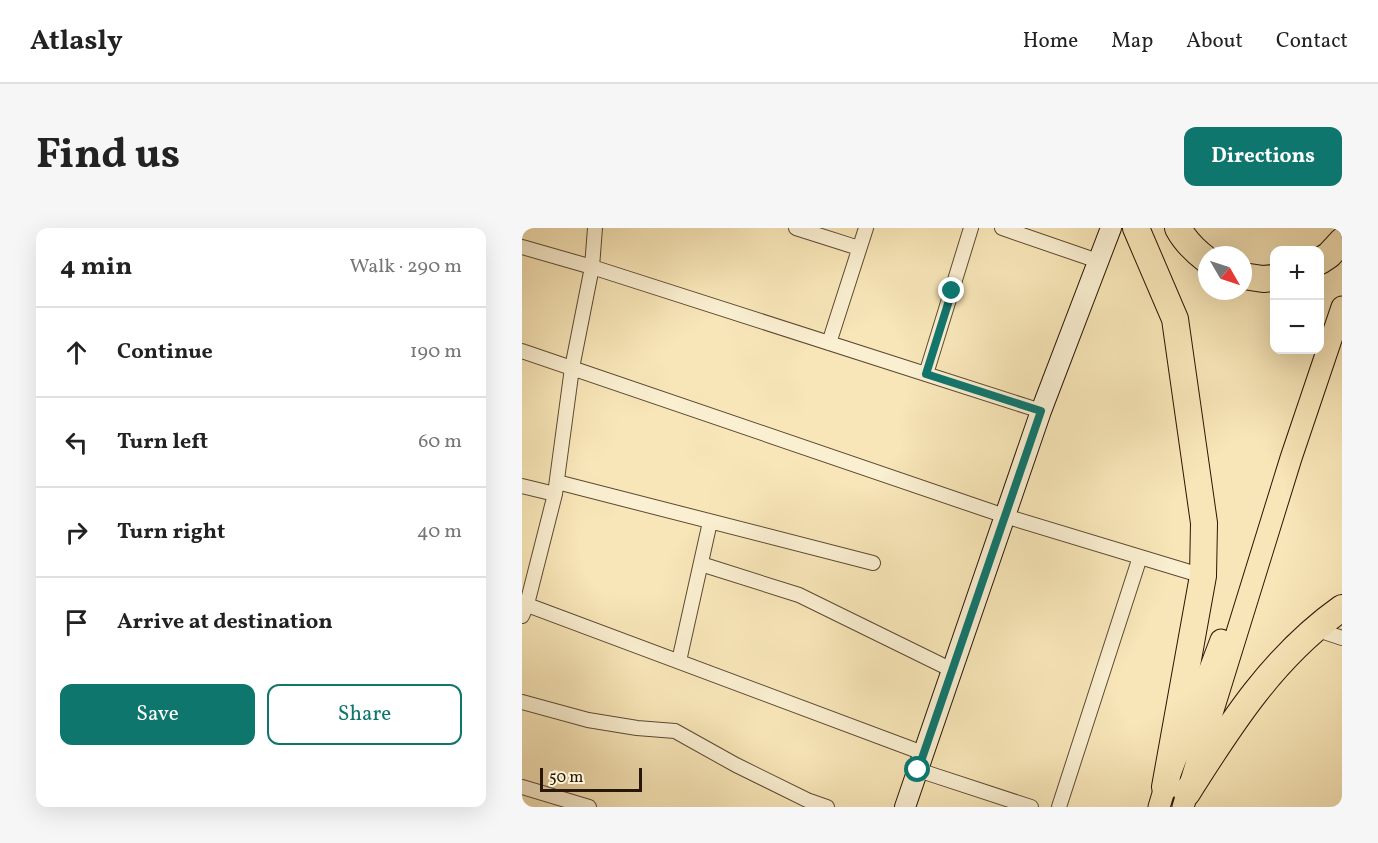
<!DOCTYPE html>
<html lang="en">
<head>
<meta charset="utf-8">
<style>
  body { margin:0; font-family:Vollkorn,serif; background:#f6f6f6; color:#222 }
  .controls { position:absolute; right:18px; top:18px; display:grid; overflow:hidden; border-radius:12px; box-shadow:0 6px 24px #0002 }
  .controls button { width:54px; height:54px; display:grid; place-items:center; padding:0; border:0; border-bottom:2px solid #e0e0e0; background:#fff; color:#222; font:30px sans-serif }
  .compass { position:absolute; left:676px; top:18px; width:54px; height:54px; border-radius:50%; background:#fff; box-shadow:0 6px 24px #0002; rotate:129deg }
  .scale { position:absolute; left:18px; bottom:15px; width:102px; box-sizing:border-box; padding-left:6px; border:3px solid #281606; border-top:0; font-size:16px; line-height:21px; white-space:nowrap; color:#281606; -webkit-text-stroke:4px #faefd1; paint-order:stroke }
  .stop { position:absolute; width:18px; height:18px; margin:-14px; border:4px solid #0f766e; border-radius:50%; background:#fff }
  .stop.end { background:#0f766e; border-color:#fff; box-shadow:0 2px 6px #0008 }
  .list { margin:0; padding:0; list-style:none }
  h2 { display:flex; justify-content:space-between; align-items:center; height:78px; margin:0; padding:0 24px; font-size:26px }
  h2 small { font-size:20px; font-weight:400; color:#767676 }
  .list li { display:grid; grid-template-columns:39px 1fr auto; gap:18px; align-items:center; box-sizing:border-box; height:90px; padding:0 24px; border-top:2px solid #e0e0e0 }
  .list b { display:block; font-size:22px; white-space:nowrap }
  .list em { font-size:20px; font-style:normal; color:#767676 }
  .actions { display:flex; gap:12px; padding:18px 24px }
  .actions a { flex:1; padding:14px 0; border:2px solid #0f766e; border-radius:12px; text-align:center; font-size:21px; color:#0f766e }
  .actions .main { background:#0f766e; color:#fff }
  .icon { flex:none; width:33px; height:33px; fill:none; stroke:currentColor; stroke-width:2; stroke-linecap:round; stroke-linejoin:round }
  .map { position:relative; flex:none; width:820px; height:579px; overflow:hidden; border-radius:12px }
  header { display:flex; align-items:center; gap:36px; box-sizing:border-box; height:84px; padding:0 30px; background:#fff; border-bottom:2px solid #e0e0e0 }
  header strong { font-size:28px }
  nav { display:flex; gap:33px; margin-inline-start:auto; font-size:21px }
  .intro { display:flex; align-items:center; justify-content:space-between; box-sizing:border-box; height:144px; padding:0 36px }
  h1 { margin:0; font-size:42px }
  .button { padding:15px 27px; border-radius:12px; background:#0f766e; color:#fff; font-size:21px; font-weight:700 }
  main { display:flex; gap:36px; padding:0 36px }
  aside { flex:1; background:#fff; border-radius:12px; box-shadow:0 6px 24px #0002 }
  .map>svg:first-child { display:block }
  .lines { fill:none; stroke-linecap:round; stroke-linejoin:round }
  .street-casing { stroke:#5c4a32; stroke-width:16 }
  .secondary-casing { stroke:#281606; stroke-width:22 }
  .primary-casing { stroke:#281606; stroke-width:23 }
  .highway-casing { stroke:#281606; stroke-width:28 }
  .street { stroke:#faefd1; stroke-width:14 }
  .secondary { stroke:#faefd1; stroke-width:20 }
  .primary { stroke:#f8e6b8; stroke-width:21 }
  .highway { stroke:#f8e6b8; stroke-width:26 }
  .route { stroke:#0f766e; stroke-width:8 }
</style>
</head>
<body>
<header>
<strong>Atlasly</strong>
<nav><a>Home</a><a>Map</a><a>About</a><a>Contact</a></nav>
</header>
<div class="intro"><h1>Find us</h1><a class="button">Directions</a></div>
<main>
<aside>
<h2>4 min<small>Walk · 290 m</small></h2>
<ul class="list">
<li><svg class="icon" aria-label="ahead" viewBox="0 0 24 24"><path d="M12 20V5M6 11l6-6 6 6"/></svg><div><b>Continue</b></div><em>190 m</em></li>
<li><svg class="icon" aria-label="left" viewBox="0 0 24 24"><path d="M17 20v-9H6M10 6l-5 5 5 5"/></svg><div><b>Turn left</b></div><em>60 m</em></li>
<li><svg class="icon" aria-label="right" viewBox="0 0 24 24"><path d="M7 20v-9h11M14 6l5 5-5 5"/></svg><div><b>Turn right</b></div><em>40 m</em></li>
<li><svg class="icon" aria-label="arrive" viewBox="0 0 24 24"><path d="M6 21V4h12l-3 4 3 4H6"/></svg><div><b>Arrive at destination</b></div></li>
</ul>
<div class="actions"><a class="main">Save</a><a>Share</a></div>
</aside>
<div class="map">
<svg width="820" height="579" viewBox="0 0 820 579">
  <rect width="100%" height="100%" fill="#f8e6b8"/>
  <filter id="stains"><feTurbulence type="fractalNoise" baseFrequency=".00333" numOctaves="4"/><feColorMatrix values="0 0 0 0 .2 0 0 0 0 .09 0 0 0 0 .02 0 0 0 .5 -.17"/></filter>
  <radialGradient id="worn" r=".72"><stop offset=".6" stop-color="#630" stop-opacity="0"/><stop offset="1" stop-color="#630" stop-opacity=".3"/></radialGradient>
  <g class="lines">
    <defs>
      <path id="street" d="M 274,0 L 337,20
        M 480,0 L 576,33
        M 0,19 L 70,39 L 519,183
        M 307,115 L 344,0
        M 0,123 L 483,288 L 681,348
        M 404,146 L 449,0
        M 35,254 L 351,335
        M 0,258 L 33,266
        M 179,336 L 277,367 L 430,442
        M 0,375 L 401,525
        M 0,388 L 5,376 L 33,266 L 50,140 L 70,39 L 73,0
        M 793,401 L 820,410
        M 157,433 L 188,294
        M 0,474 L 66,492 L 115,500 L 153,503 L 214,537 L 285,572 L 305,579
        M 396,542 L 509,579
        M 0,559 L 67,579
        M 537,579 L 618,329"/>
      <path id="secondary" d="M 383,579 L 519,183 L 589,0"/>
      <path id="primary" d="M 637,579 L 643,559 L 699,412
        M 661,579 L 769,230 L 820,79"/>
      <path id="highway" d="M 614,0 L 653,91 L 682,295 L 681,348 L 643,559
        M 656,0 C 663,13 673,23 685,32
        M 798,33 L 807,27 L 820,13
        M 721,48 L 741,51 L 752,50
        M 665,565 C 709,495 752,428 820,380"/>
    </defs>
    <use href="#street" class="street-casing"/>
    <use href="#secondary" class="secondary-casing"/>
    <use href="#primary" class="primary-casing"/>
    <use href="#highway" class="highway-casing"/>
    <use href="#street" class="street"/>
    <use href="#secondary" class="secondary"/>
    <use href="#primary" class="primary"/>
    <use href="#highway" class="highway"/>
  </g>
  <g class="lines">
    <path class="route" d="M 396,542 L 519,183 L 404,146 L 430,63"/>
  </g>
  <rect width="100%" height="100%" filter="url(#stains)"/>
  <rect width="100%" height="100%" fill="url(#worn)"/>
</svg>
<div class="controls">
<button>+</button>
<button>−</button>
</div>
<svg class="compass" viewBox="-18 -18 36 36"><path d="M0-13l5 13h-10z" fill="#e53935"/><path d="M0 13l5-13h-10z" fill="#767676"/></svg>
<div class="scale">50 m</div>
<div class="stop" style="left:396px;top:542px"></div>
<div class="stop end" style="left:430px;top:63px"></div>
</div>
</main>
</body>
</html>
